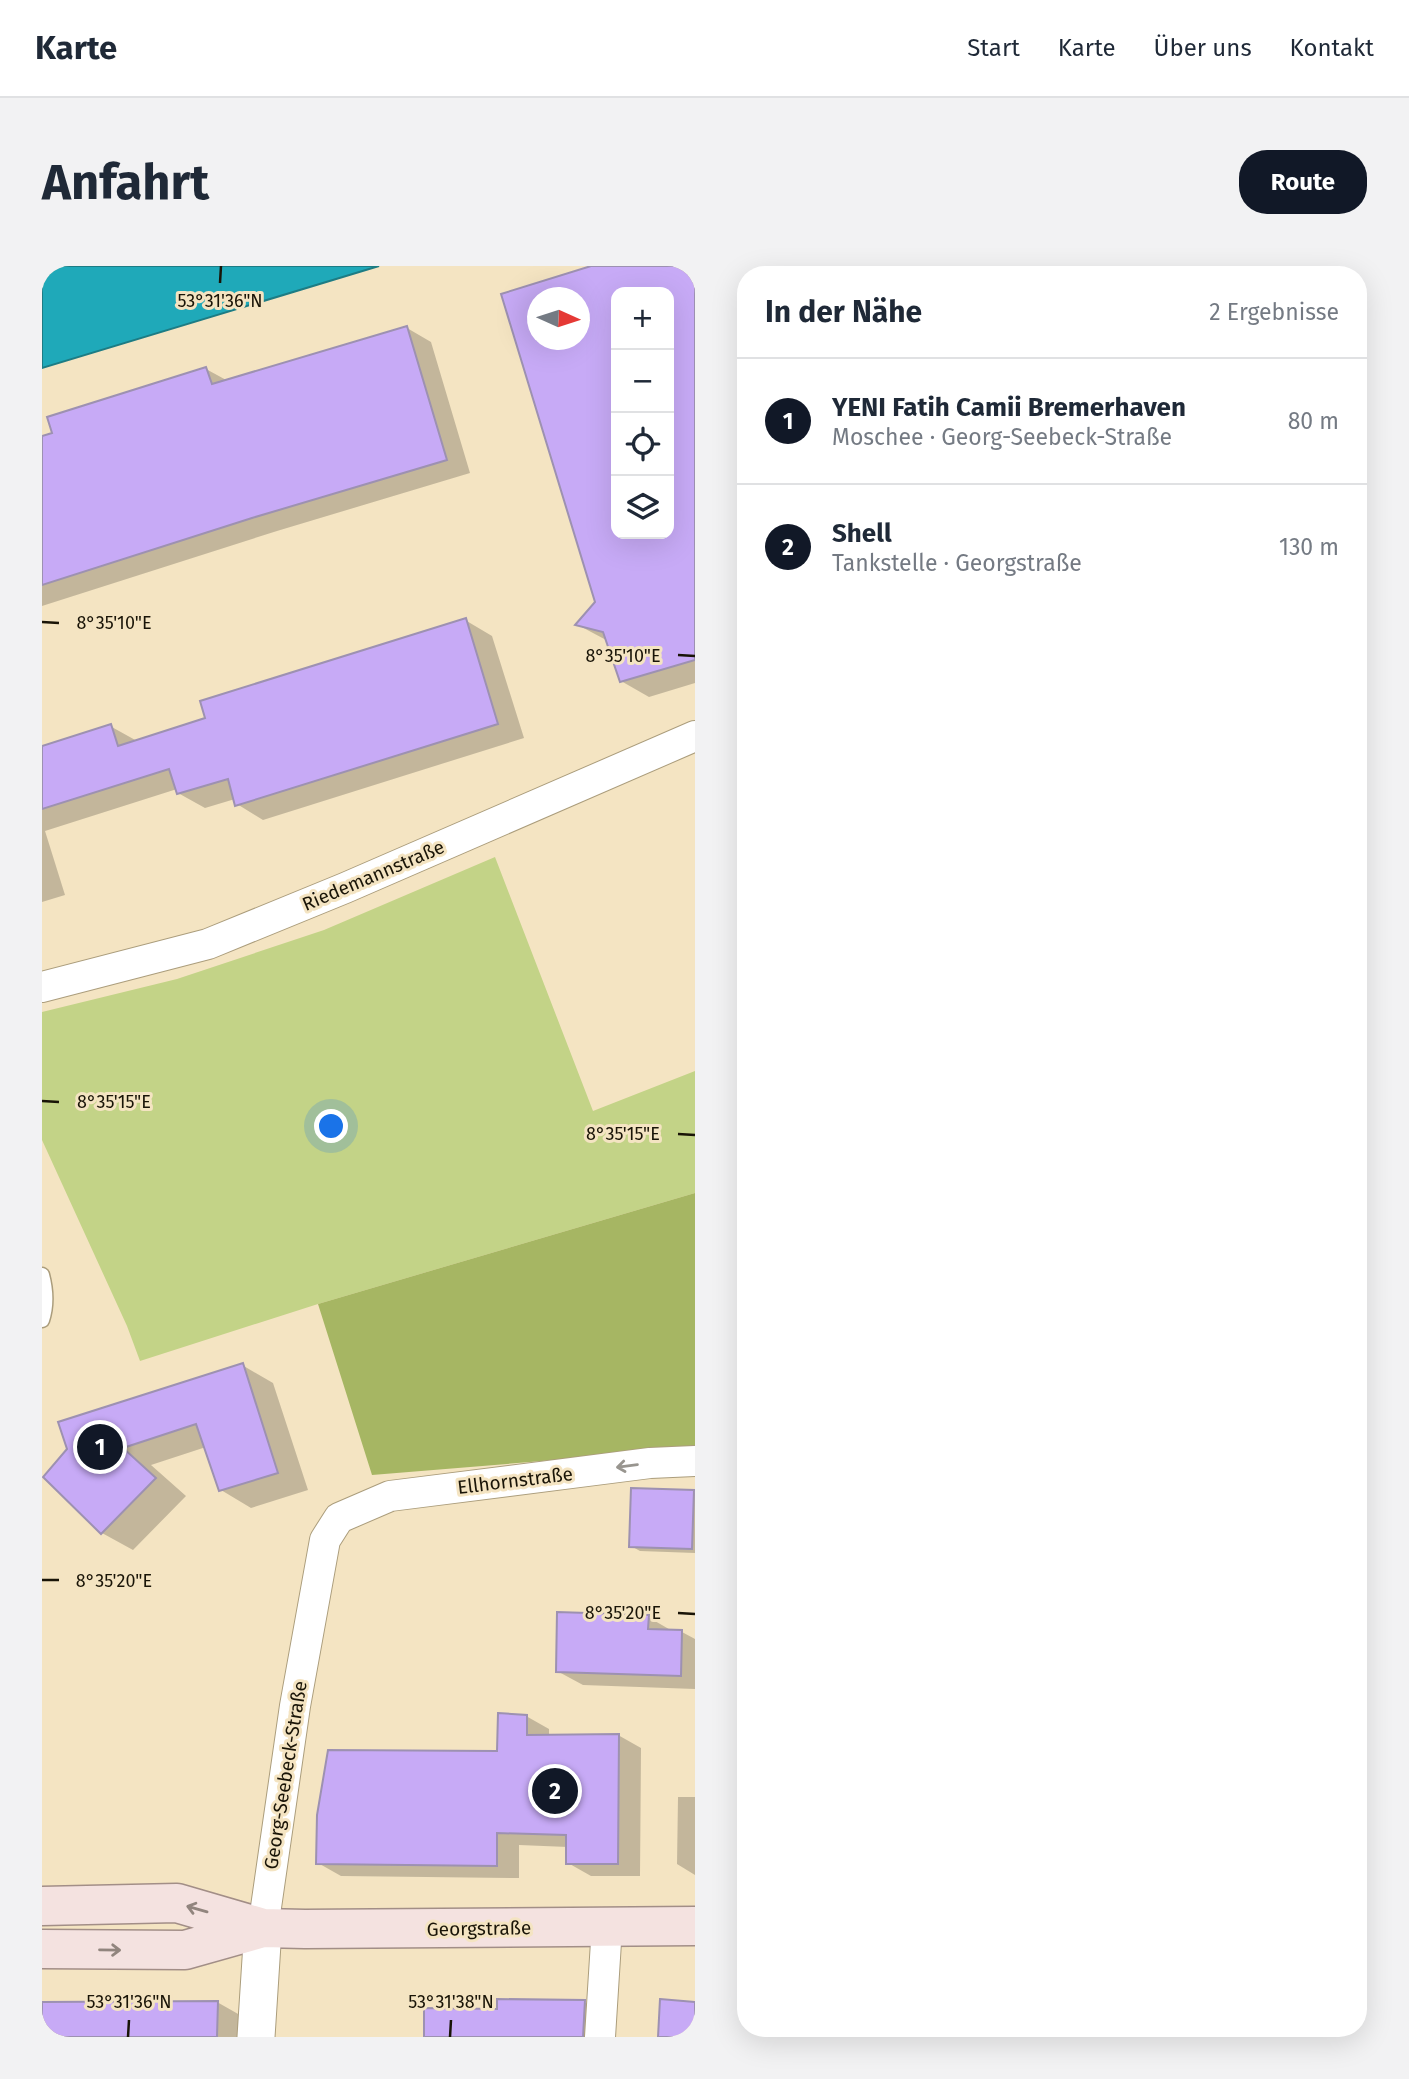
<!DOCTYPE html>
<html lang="de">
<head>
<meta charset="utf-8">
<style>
  body { margin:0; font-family:"Fira Sans",sans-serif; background:#f2f2f3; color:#1f2937 }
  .controls { position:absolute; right:21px; top:21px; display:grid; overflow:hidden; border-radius:14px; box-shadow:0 7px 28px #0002 }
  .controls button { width:63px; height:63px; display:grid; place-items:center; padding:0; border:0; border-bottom:2px solid #e0e1e3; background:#fff; color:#1f2937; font:35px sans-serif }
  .compass { position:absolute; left:485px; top:21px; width:63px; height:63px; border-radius:50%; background:#fff; box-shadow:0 7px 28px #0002; rotate:93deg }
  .you { position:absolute; left:290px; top:861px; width:24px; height:24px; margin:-18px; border:5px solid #fff; border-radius:50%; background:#1a73e8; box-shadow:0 0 0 10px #1a73e833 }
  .badge { display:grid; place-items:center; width:46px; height:46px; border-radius:50%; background:#111827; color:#fff; font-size:23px; font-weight:700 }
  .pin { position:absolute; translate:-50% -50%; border:4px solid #fff; box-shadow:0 2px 7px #0006 }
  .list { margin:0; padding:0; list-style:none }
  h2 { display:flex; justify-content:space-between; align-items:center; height:91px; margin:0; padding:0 28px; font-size:30px }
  h2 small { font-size:23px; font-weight:400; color:#747a83 }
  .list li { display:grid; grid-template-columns:46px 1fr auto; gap:21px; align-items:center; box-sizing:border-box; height:126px; padding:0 28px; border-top:2px solid #e0e1e3 }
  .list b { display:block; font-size:26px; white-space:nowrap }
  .list p { margin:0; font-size:23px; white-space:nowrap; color:#747a83 }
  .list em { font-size:23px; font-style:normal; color:#747a83 }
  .icon { flex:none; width:38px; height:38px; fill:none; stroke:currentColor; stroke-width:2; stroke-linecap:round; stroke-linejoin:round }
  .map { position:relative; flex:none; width:653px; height:1771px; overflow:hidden; border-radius:28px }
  header { display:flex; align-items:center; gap:42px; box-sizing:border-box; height:98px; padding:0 35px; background:#fff; border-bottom:2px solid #e0e1e3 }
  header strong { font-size:33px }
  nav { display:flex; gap:38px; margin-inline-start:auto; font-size:24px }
  .intro { display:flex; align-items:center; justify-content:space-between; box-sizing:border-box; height:168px; padding:0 42px }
  h1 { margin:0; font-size:49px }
  .button { padding:18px 32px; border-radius:28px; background:#111827; color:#fff; font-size:24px; font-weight:700 }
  main { display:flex; gap:42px; padding:0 42px }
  aside { flex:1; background:#fff; border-radius:28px; box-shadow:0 7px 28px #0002 }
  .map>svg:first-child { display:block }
  .green { fill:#c3d387 }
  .forest { fill:#a6b663 }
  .water { fill:#1fa9b9; stroke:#1d7c84; stroke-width:2 }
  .shadow { fill:#0003; fill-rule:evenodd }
  .building { fill:#c7aaf6; stroke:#9d91b1; stroke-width:2; fill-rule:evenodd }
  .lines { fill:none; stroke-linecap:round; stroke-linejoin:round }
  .service-casing { stroke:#ab9d7c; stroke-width:17 }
  .minor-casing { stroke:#ab9d7c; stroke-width:32 }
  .tertiary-casing { stroke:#ab9d7c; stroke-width:39 }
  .primary-casing { stroke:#a28e87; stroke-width:41 }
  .service { stroke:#fff; stroke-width:14 }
  .minor { stroke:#fff; stroke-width:30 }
  .tertiary { stroke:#fff; stroke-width:37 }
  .primary { stroke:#f4e2e0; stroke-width:38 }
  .oneway { stroke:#98958f }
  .oneway2 { stroke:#91857e }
  .ticks { fill:none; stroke:#191407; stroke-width:2.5 }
  .labels { text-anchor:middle; stroke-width:6; stroke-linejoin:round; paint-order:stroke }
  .street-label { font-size:19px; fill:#191407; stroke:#f4e4c2 }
  .ticks-label { font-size:18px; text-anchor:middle; fill:#191407; stroke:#f4e4c2; stroke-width:6; stroke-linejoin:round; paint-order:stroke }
</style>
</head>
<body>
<header>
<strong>Karte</strong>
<nav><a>Start</a><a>Karte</a><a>Über uns</a><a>Kontakt</a></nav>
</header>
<div class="intro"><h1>Anfahrt</h1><a class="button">Route</a></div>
<main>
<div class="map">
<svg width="653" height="1771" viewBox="0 0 653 1771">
  <rect width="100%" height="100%" fill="#f4e4c2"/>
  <path class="green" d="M 453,591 L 551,845 L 653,805 L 653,927 L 276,1038 L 98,1095 L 85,1060 L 0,874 L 0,746 L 135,713 L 282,664 Z"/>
  <path class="forest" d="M 653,927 L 653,1185 L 611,1186 L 330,1209 L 276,1038 Z"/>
  <path class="water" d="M 0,0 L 337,0 L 0,102 Z"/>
  <path class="shadow" d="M 555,0 L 653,0 L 653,417 L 607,431 L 579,415 L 566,375 L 536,359 L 555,337 L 461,29 ZM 574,26 L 627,26 L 627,268 L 574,268 ZM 495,32 L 538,32 L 538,74 L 495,74 Z
    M 365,62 L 389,76 L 428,207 L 235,265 L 0,340 L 0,172 L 164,103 L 186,115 Z
    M 423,354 L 450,370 L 482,472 L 221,554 L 195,538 L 193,533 L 163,542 L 136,527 L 135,523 L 3,565 L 23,629 L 0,636 L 0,482 L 68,460 L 95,475 L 165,453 Z
    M 200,1099 L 231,1117 L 266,1224 L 209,1242 L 179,1224 L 164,1181 L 109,1199 L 144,1230 L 91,1284 L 60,1267 L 3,1211 Z
    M 651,1226 L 653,1227 L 653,1287 L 598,1285 L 589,1280 Z
    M 606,1351 L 632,1366 L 640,1366 L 653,1373 L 653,1423 L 541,1419 L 515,1405 Z
    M 484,1450 L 507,1463 L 507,1471 L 576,1469 L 599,1482 L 598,1610 L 549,1610 L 526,1597 L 526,1581 L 477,1579 L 477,1612 L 299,1610 L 276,1597 L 456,1486 Z
    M 636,1531 L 653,1531 L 653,1609 L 635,1598 Z
    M 175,1736 L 212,1757 L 212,1771 L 0,1771 L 0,1737 Z
    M 542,1736 L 567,1750 L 566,1771 L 384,1771 L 456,1745 Z"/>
  <path class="building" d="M 549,0 L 653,0 L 653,394 L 578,416 L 561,366 L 533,359 L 553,336 L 459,28 ZM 574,26 L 627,26 L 627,268 L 574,268 ZM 495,32 L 537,32 L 537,74 L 495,74 Z
    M 365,60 L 405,194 L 210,252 L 0,319 L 0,170 L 10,167 L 5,151 L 164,101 L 170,118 Z
    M 424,352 L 456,458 L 193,540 L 186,513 L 135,528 L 127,503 L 0,543 L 0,480 L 69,458 L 76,480 L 163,452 L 158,435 Z
    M 201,1097 L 236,1207 L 177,1225 L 154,1158 L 81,1182 L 114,1212 L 59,1268 L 1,1211 L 25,1183 L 16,1156 Z
    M 589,1222 L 652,1224 L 650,1283 L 587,1281 Z
    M 515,1346 L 607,1349 L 606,1363 L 640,1364 L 639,1410 L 514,1406 Z
    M 456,1447 L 485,1449 L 485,1469 L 577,1468 L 576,1598 L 524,1598 L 524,1569 L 455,1567 L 455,1600 L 274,1598 L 275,1549 L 286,1484 L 455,1485 Z
    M 455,1733 L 543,1734 L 541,1771 L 382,1771 L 382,1742 L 455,1743 Z
    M 618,1733 L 653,1736 L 653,1771 L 616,1771 Z
    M 176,1735 L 175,1771 L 0,1771 L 0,1736 Z"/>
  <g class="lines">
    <defs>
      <path id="service" d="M 0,1009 C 4,1024 5,1039 0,1054"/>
      <path id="minor" d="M 0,721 L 166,678 L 303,622 L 653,470
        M 221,1662 L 253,1440 L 283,1274 L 297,1252 L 348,1230 L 608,1197 L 653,1195
        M 558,1771 L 565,1660"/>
      <path id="tertiary" d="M 214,1771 L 221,1662"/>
      <path id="primary" d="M 0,1640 L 135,1637 L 221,1662 L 263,1663 L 653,1660
        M 0,1683 L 143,1684 L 221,1662"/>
    </defs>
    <use href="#service" class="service-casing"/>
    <use href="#minor" class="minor-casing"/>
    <use href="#tertiary" class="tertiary-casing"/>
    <use href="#primary" class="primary-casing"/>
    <use href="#service" class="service"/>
    <use href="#minor" class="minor"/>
    <use href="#tertiary" class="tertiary"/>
    <use href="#primary" class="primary"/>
  </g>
  <defs><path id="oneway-shaft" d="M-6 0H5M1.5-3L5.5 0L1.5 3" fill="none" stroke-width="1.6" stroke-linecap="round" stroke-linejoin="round" transform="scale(1.75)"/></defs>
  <use class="oneway" href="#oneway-shaft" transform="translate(585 1200) rotate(173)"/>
  <g class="oneway2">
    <use href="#oneway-shaft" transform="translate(155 1643) rotate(-164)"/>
    <use href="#oneway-shaft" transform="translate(68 1684) rotate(1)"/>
  </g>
  <path class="ticks" d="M 178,17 L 179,0M 0,356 L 17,357M 636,389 L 653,390M 0,835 L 17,836M 636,868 L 653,869M 0,1314 L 17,1314M 636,1347 L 653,1348M 86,1771 L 87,1754M 408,1771 L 409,1754"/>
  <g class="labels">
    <g class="street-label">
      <text transform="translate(331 609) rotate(-23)" y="7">Riedemannstraße</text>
      <text transform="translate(473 1214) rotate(-7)" y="7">Ellhornstraße</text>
      <text transform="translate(243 1509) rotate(-81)" y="7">Georg-Seebeck-Straße</text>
      <text transform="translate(437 1662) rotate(-1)" y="7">Georgstraße</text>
    </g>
  </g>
  <g class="ticks-label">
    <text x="178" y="41">53°31'36"N</text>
    <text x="72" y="363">8°35'10"E</text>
    <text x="581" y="396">8°35'10"E</text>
    <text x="72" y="842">8°35'15"E</text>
    <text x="581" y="874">8°35'15"E</text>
    <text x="72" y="1321">8°35'20"E</text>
    <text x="581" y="1353">8°35'20"E</text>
    <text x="87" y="1742">53°31'36"N</text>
    <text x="409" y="1742">53°31'38"N</text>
  </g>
</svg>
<div class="controls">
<button>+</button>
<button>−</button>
<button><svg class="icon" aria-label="locate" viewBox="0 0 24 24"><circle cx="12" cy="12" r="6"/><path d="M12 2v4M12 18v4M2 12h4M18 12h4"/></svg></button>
<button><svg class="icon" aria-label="layers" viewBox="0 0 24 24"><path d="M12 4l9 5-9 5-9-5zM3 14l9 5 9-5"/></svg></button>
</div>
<svg class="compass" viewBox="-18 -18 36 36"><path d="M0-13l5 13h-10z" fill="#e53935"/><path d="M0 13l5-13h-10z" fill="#747a83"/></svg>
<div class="you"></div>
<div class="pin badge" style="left:58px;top:1181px">1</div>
<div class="pin badge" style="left:513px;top:1525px">2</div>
</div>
<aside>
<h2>In der Nähe<small>2 Ergebnisse</small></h2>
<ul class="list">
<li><span class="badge">1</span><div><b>YENI Fatih Camii Bremerhaven</b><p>Moschee · Georg-Seebeck-Straße</p></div><em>80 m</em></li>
<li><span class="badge">2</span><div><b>Shell</b><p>Tankstelle · Georgstraße</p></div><em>130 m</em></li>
</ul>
</aside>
</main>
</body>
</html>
